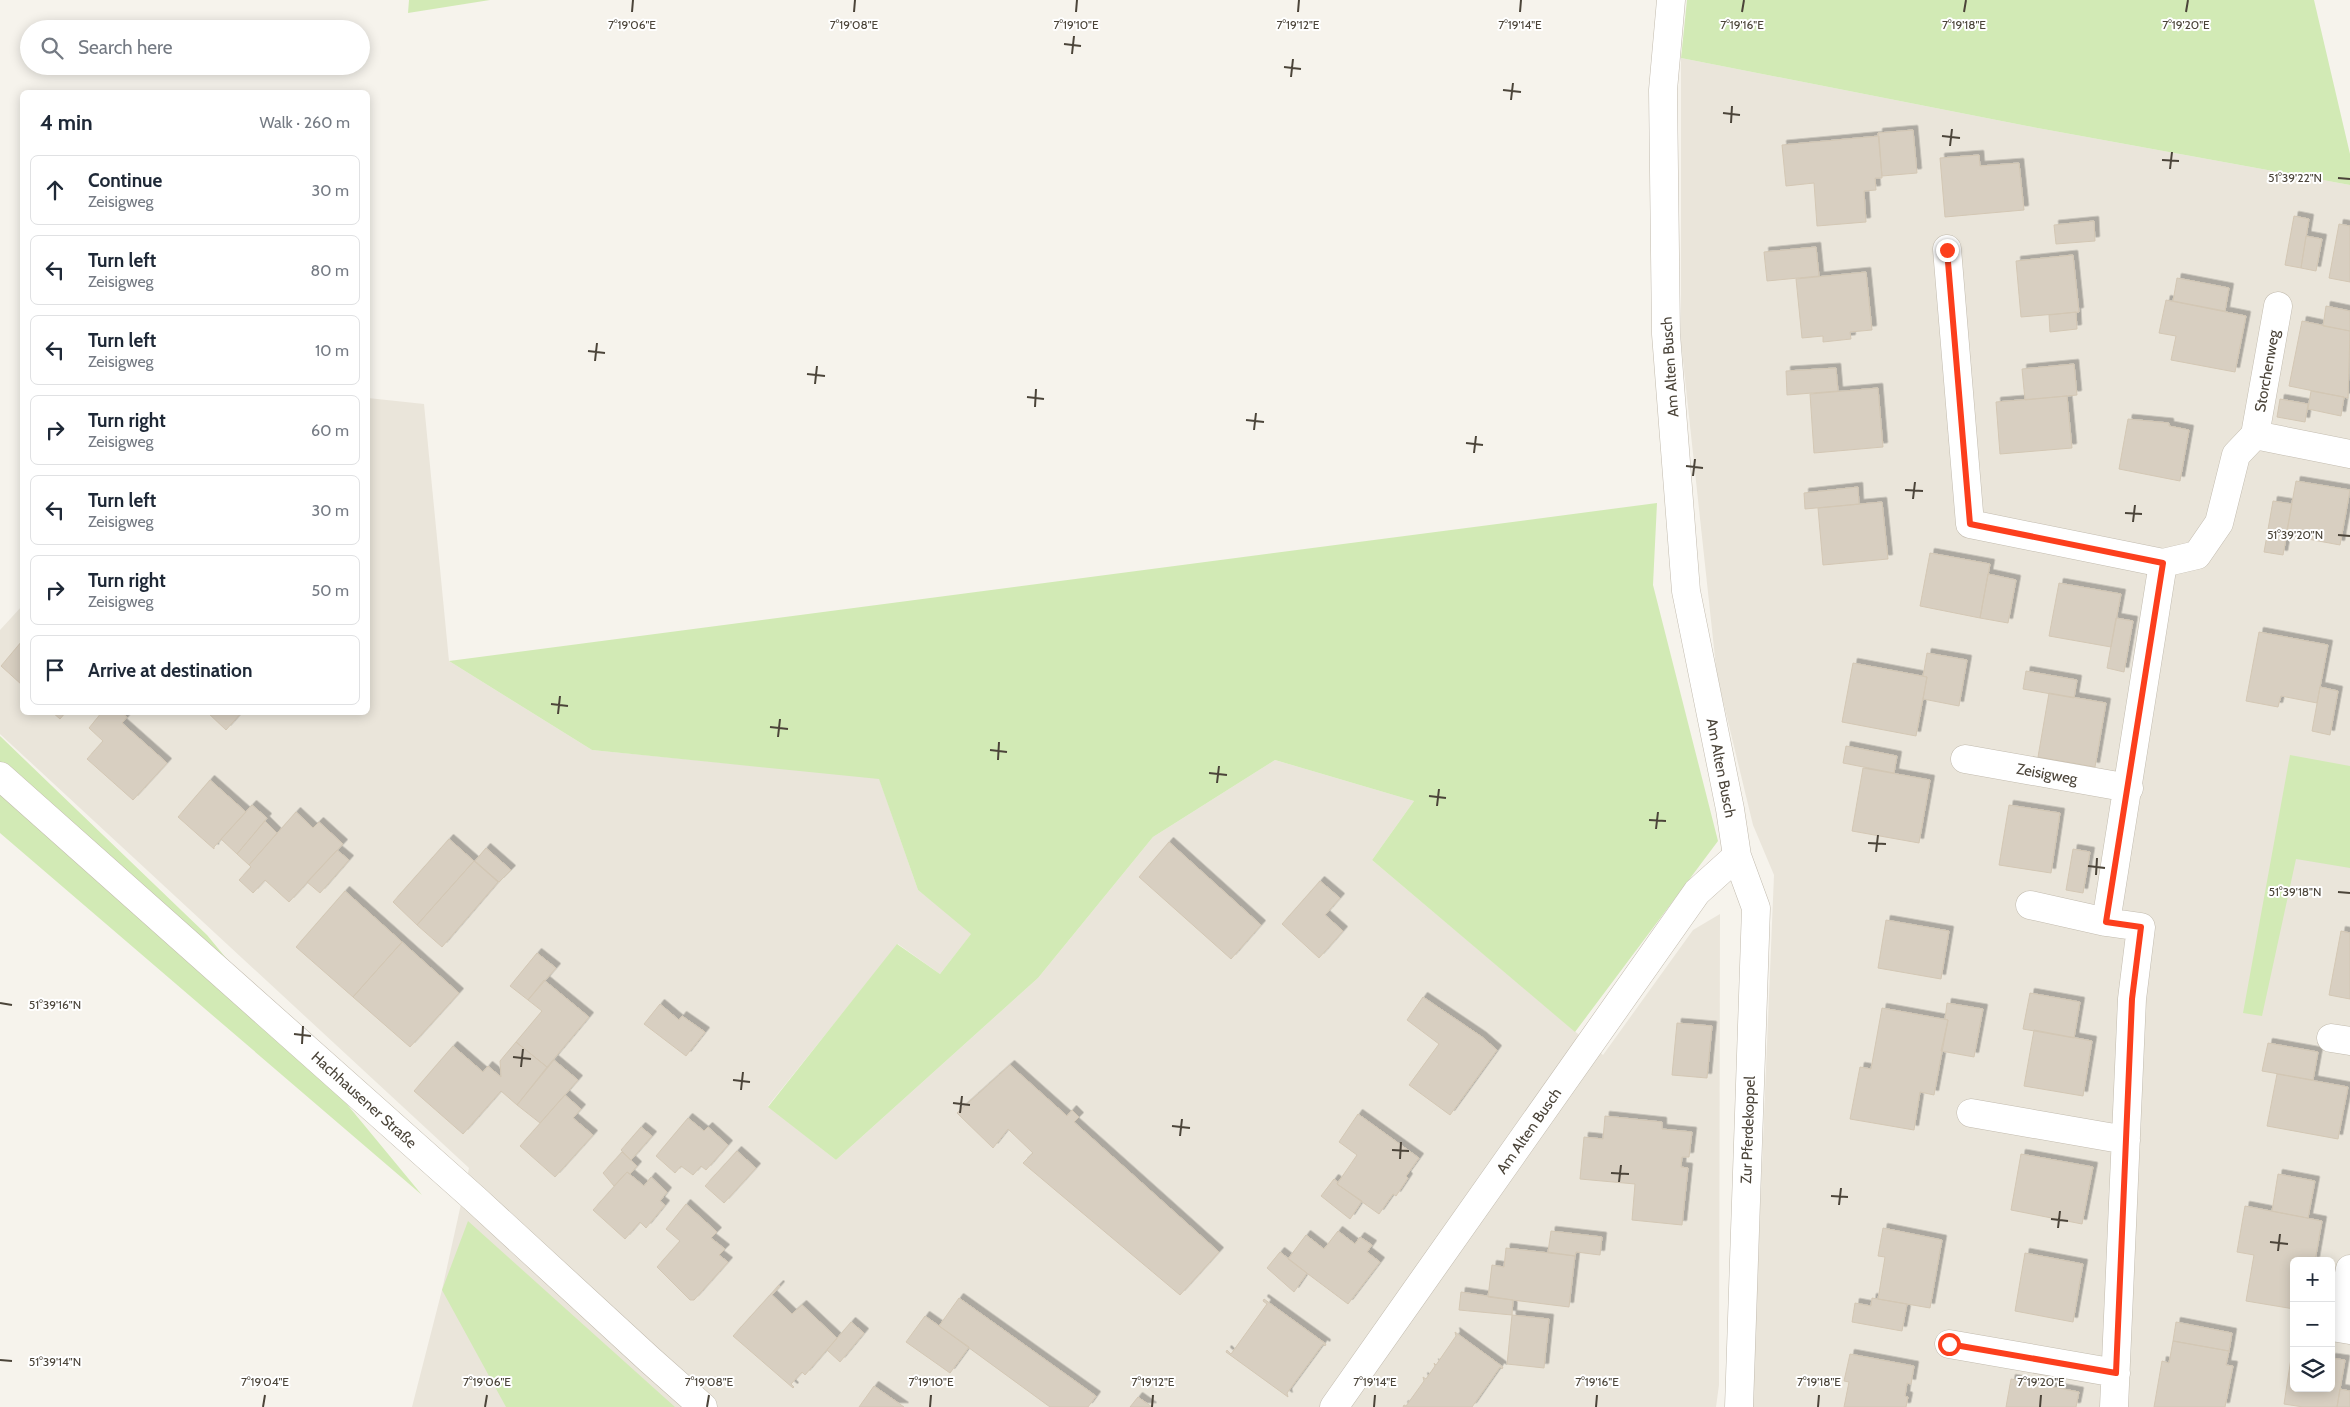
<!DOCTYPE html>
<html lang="en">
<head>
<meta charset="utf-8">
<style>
  body { margin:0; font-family:Cabin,sans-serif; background:#f2f2f3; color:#1f2937 }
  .controls { position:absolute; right:15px; bottom:15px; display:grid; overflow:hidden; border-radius:8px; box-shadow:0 2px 12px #0003 }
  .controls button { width:45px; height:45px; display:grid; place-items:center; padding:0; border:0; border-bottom:1px solid #e0e1e3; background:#fff; color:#1f2937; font:25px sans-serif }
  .stop { position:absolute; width:15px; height:15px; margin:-11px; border:4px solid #fc3f1d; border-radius:50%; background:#fff }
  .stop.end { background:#fc3f1d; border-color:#fff; box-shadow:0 1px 5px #0008 }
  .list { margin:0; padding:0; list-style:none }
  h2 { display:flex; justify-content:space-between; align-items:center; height:65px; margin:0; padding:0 20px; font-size:21px }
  h2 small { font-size:16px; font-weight:400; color:#747a83 }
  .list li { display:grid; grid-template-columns:32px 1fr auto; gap:15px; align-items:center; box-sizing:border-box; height:70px; margin:0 10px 10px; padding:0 10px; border:1px solid #e0e1e3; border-radius:8px }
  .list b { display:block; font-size:19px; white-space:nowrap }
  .list p { margin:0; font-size:16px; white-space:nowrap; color:#747a83 }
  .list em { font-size:16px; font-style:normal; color:#747a83 }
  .icon { flex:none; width:28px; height:28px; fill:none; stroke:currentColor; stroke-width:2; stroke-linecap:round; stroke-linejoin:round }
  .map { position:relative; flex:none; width:2350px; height:1407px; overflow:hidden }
  .search { position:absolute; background:#fff; box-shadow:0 2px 12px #0003; left:20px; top:20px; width:350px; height:55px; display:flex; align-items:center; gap:12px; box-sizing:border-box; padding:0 18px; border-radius:28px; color:#747a83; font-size:19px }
  .panel { position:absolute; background:#fff; box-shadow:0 2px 12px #0003; left:20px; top:90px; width:350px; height:625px; border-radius:8px }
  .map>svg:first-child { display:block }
  .residential { fill:#eae5da; fill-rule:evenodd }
  .green { fill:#d2eab5 }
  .building { fill:#d8cfc1; stroke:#d3c7b4; filter:url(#shadow) }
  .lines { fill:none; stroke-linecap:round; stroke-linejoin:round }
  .minor-casing { stroke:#c2bbae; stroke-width:29 }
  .minor { stroke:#fff; stroke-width:28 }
  .route { stroke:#fc3f1d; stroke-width:6 }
  .ticks { fill:none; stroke:#4b4439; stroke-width:2 }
  .labels { text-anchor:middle; stroke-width:4; stroke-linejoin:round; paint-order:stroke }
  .street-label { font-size:15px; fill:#4b4439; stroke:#fff }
  .ticks-label { font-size:12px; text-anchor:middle; fill:#4b4439; stroke:#fff; stroke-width:4; stroke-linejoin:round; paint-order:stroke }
</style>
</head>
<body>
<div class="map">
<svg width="2350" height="1407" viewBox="0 0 2350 1407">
  <defs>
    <filter id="shadow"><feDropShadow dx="4.5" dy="-4.5" stdDeviation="0" flood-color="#0004"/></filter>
  </defs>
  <rect width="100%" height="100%" fill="#f6f3ec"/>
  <path class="residential" d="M 1681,58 L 2027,126 L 2350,185 L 2350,1407 L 1752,1407 L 1774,875 L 1753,825 L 1717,676 L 1681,342 ZM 2294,1261 L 2331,1261 L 2331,1388 L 2294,1388 Z
    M 368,398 L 424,404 L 449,661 L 592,750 L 879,778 L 918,890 L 972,933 L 940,974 L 898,944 L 768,1106 L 836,1160 L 1038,978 L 1153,837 L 1275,760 L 1414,801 L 1372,860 L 1603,1055 L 1693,930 L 1720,914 L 1719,1385 L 1716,1407 L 412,1407 L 442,1290 L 469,1168 L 0,734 L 0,630 L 22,606 L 22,712 L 368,712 Z"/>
  <path class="green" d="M 409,0 L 490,0 L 408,13 Z
    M 1687,0 L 2314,0 L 2350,154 L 2350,185 L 2027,126 L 1681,58 Z
    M 1657,503 L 1653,585 L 1718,841 L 1575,1032 L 1372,860 L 1414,801 L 1275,760 L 1153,837 L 1038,978 L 836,1160 L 768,1107 L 897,944 L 940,974 L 971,934 L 918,890 L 879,779 L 592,750 L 449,661 Z
    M 0,736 L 207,935 L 422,1195 L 0,833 Z
    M 2290,755 L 2350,766 L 2350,868 L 2296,859 L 2262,1016 L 2243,1013 Z
    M 468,1221 L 675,1407 L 506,1407 L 442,1290 Z"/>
  <path class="building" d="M 1913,130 L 1917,173 L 1882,176 L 1878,133 Z
    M 1879,136 L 1882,178 L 1875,178 L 1876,190 L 1864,191 L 1866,222 L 1817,226 L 1814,183 L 1786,186 L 1782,145 Z
    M 1979,155 L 1980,166 L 2019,163 L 2024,210 L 1945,217 L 1940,158 Z
    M 2294,216 L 2309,219 L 2301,268 L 2285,265 Z
    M 2094,221 L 2095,241 L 2056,244 L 2054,225 Z
    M 2339,224 L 2350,226 L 2350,282 L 2329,278 Z
    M 2306,236 L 2322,239 L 2316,271 L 2301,268 Z
    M 1816,247 L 1819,276 L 1767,281 L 1764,252 Z
    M 2073,255 L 2079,312 L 2021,317 L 2016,261 Z
    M 1866,272 L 1872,330 L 1850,332 L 1851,339 L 1823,342 L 1823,336 L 1802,338 L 1796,279 Z
    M 2177,278 L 2229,288 L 2225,311 L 2173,301 Z
    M 2166,300 L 2246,316 L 2235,372 L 2171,360 L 2176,336 L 2159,333 Z
    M 2326,306 L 2350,311 L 2350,331 L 2323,326 Z
    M 2076,312 L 2077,329 L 2050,332 L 2049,315 Z
    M 2302,321 L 2350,331 L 2348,398 L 2289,386 Z
    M 2074,364 L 2077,395 L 2025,400 L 2022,369 Z
    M 1836,368 L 1838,391 L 1787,395 L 1786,371 Z
    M 1878,388 L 1883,447 L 1814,453 L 1810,394 Z
    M 2311,391 L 2344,397 L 2341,416 L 2308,409 Z
    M 2067,396 L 2072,448 L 2000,454 L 1996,402 Z
    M 2280,399 L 2308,404 L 2305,422 L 2277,417 Z
    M 2128,419 L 2169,423 L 2169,426 L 2189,430 L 2180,481 L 2119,469 Z
    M 2296,481 L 2350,490 L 2340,545 L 2286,535 Z
    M 1858,487 L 1859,504 L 1805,509 L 1804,493 Z
    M 2273,501 L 2292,504 L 2283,555 L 2264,552 Z
    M 1882,502 L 1888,559 L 1823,565 L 1818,508 Z
    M 1930,553 L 1990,564 L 1980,618 L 1920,606 Z
    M 1988,574 L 2016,580 L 2008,623 L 1980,618 Z
    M 2059,583 L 2121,594 L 2111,647 L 2049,636 Z
    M 2116,618 L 2133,621 L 2124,672 L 2107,668 Z
    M 2259,632 L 2328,645 L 2317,703 L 2281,696 L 2278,707 L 2246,701 Z
    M 22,641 L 22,685 L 1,666 Z
    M 1927,653 L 1967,660 L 1959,706 L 1923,699 L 1927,677 L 1923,676 Z
    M 1853,663 L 1927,677 L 1916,736 L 1842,722 Z
    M 2026,671 L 2077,680 L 2074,698 L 2023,689 Z
    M 2320,687 L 2338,691 L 2330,735 L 2312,731 Z
    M 2049,693 L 2106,703 L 2095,767 L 2038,757 Z
    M 52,712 L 66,712 L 60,719 Z
    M 102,712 L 121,712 L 127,717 L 122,723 L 167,763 L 133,800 L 87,759 L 103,741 L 89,728 Z
    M 207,712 L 242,712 L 226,730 Z
    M 1846,746 L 1897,756 L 1894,773 L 1843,763 Z
    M 1863,768 L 1930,780 L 1919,843 L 1852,831 Z
    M 210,780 L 246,812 L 214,847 L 214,849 L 178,817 Z
    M 252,805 L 267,818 L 237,854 L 221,839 Z
    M 2009,805 L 2060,813 L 2051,873 L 1999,865 Z
    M 296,812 L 313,828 L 319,822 L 343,844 L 289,902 L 265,880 L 253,893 L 239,880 L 251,867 L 249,865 Z
    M 265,821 L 277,833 L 249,865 L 237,854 Z
    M 449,839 L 474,861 L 417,925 L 393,902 Z
    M 1169,842 L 1261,925 L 1231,959 L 1139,877 Z
    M 486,848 L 511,870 L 499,882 L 475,861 Z
    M 2073,849 L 2090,852 L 2083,893 L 2066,890 Z
    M 337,850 L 349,860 L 320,893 L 307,882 Z
    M 474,861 L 498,882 L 442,947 L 417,925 Z
    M 1320,881 L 1340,898 L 1325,915 L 1343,931 L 1319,958 L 1282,924 Z
    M 345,891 L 402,942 L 353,997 L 296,947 Z
    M 1886,920 L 1949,931 L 1941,979 L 1878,968 Z
    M 2341,931 L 2350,933 L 2350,999 L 2329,995 Z
    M 402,942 L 459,993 L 410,1047 L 353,997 Z
    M 537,953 L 556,968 L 528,1000 L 510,986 Z
    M 544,980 L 589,1017 L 547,1067 L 516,1042 L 542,1011 L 528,1000 Z
    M 2030,993 L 2080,1002 L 2074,1038 L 2023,1029 Z
    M 1423,997 L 1482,1037 L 1497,1050 L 1450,1115 L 1409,1085 L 1439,1044 L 1407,1020 Z
    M 1947,1003 L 1983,1009 L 1974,1057 L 1941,1051 L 1948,1020 L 1945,1019 Z
    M 660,1004 L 679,1020 L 682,1016 L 705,1032 L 686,1056 L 644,1024 Z
    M 1882,1008 L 1948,1020 L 1934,1095 L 1920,1092 L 1914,1130 L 1850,1119 L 1860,1067 L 1871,1069 Z
    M 1677,1023 L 1712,1026 L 1707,1078 L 1672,1075 Z
    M 2034,1030 L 2092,1041 L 2083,1096 L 2024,1086 Z
    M 516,1042 L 547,1067 L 517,1105 L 501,1091 L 463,1134 L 414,1091 L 453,1046 L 483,1072 L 488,1066 L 501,1077 L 500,1061 Z
    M 2268,1043 L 2318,1052 L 2313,1080 L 2262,1071 Z
    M 554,1060 L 578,1080 L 540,1123 L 517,1105 Z
    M 1010,1065 L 1067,1116 L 1072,1110 L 1079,1117 L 1074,1122 L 1219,1252 L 1180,1295 L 1023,1163 L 1033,1153 L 1008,1129 L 993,1148 L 957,1113 Z
    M 2277,1074 L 2348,1087 L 2338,1139 L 2267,1126 Z
    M 565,1095 L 581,1109 L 573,1118 L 593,1135 L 555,1177 L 520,1146 Z
    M 1358,1114 L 1419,1158 L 1406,1176 L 1408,1178 L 1396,1196 L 1393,1194 L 1379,1214 L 1337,1184 L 1357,1155 L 1339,1142 Z
    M 1605,1116 L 1662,1122 L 1662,1129 L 1692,1132 L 1689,1157 L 1682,1157 L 1681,1167 L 1688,1168 L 1682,1225 L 1632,1220 L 1635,1184 L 1580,1179 L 1584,1137 L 1603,1139 Z
    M 688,1118 L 704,1131 L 708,1127 L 728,1145 L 706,1170 L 701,1166 L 693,1175 L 681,1166 L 675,1173 L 656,1156 Z
    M 641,1127 L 652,1136 L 631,1160 L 621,1150 Z
    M 737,1151 L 756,1168 L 724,1203 L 705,1186 Z
    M 622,1152 L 637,1166 L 630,1174 L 627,1172 L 614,1186 L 603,1173 Z
    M 2021,1154 L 2093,1167 L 2082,1224 L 2011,1210 Z
    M 627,1172 L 644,1186 L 651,1177 L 667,1192 L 660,1201 L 665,1205 L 646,1228 L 640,1222 L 625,1239 L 593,1210 Z
    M 2278,1174 L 2315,1181 L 2308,1218 L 2272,1211 Z
    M 1334,1179 L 1338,1182 L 1337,1184 L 1362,1201 L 1350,1219 L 1321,1196 Z
    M 686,1204 L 717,1232 L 711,1238 L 725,1249 L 719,1255 L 728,1262 L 694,1300 L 690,1300 L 657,1267 L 680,1241 L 666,1229 Z
    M 2245,1206 L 2322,1221 L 2315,1261 L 2294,1261 L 2294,1309 L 2246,1301 L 2254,1255 L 2237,1252 Z
    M 1883,1228 L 1942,1240 L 1930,1308 L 1878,1299 L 1885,1257 L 1878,1256 Z
    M 1338,1231 L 1355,1244 L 1360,1237 L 1372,1245 L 1367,1252 L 1380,1262 L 1348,1304 L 1288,1259 L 1306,1235 L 1324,1249 Z
    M 1551,1231 L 1602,1237 L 1600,1255 L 1576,1252 L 1575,1256 L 1548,1252 Z
    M 1506,1248 L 1575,1256 L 1569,1307 L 1488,1297 L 1492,1265 L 1504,1267 Z
    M 1280,1252 L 1307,1273 L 1294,1292 L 1267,1268 Z
    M 2025,1253 L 2083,1264 L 2073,1322 L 2015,1311 Z
    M 779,1285 L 780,1286 L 772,1295 L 792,1314 L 802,1305 L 837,1338 L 805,1375 L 802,1372 L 801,1373 L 791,1384 L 794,1387 L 793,1388 L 733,1336 Z
    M 1461,1292 L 1513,1300 L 1512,1315 L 1459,1310 Z
    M 959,1298 L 1096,1396 L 1088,1407 L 1050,1407 L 939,1326 Z
    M 1872,1298 L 1907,1304 L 1902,1331 L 1852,1322 L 1855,1303 L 1871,1306 Z
    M 1264,1299 L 1326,1344 L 1325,1346 L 1323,1344 L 1287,1393 L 1288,1397 L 1226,1352 L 1227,1350 L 1231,1354 L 1267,1304 L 1263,1301 Z
    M 1512,1315 L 1549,1319 L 1544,1368 L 1507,1364 Z
    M 925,1316 L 969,1347 L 950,1373 L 906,1342 Z
    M 851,1322 L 864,1333 L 840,1362 L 827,1350 Z
    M 2176,1322 L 2232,1333 L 2229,1351 L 2173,1341 Z
    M 1455,1332 L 1503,1367 L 1502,1369 L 1500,1367 L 1472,1407 L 1403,1407 L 1404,1405 L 1406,1406 L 1424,1381 L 1423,1377 L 1426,1379 L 1435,1366 L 1434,1363 L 1436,1365 L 1456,1336 Z
    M 2173,1341 L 2229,1351 L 2226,1365 L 2233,1366 L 2225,1407 L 2154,1407 L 2162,1361 L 2169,1363 Z
    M 2292,1352 L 2294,1388 L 2331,1388 L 2331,1358 L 2345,1360 L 2337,1407 L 2303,1407 L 2284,1404 Z
    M 1850,1354 L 1914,1366 L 1911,1384 L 1907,1383 L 1905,1396 L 1908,1397 L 1906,1407 L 1844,1407 L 1849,1382 L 1844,1381 Z
    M 2011,1379 L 2079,1392 L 2076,1407 L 2006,1407 Z
    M 874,1386 L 904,1407 L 859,1407 Z
    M 2340,1389 L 2350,1391 L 2350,1407 L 2337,1407 Z
    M 1138,1397 L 1152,1407 L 1130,1407 Z"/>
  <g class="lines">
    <defs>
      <path id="minor" d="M 1671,0 L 1663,90 L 1666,334 L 1686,591 L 1730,809 L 1737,856 L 1756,908 L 1739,1407
        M 1947,249 L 1970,524 L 2163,563 L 2197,555 L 2219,523 L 2236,455 L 2255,435 L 2350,454
        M 2255,435 L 2278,306
        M 1965,759 L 2129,788
        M 0,776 L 475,1199 L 650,1360 L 703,1407
        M 2030,905 L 2106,922 L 2141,927 L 2132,999 L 2114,1407
        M 2106,922 L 2163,563
        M 2331,1038 L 2350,1041
        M 1971,1113 L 2126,1140
        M 2350,1269 L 2338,1328 L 2350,1330
        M 1949,1344 L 2116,1373
        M 1334,1407 L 1697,892 L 1737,856"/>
    </defs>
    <use href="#minor" class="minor-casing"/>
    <use href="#minor" class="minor"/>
  </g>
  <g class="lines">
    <path class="route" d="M 1947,250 L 1970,524 L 2163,563 L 2106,922 L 2141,927 L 2132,999 L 2116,1373 L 1949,1344"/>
  </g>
  <path class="ticks" d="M 632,12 L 633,0M 854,12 L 855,0M 1076,12 L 1077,0M 1298,12 L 1299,0M 1520,12 L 1521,0M 1742,12 L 1744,0M 1964,12 L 1966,0M 2186,12 L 2188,0M 1064,44 L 1081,46M 1072,54 L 1074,36M 1284,67 L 1301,69M 1291,77 L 1293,59M 1503,90 L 1521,92M 1511,100 L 1513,83M 1723,113 L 1740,115M 1731,123 L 1732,106M 1942,136 L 1960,138M 1950,146 L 1952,129M 2162,160 L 2179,161M 2170,169 L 2172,152M 2338,178 L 2350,179M 588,351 L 605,353M 595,361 L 597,343M 807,374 L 825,376M 815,384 L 817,366M 1027,397 L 1044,399M 1035,407 L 1036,389M 1246,420 L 1264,422M 1254,430 L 1256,413M 1466,443 L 1483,445M 1474,453 L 1476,436M 1686,466 L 1703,468M 1693,476 L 1695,459M 1905,490 L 1923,491M 1913,499 L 1915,482M 2125,513 L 2142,514M 2133,522 L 2135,505M 2338,535 L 2350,536M 551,704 L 568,706M 558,714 L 560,696M 770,727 L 788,729M 778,737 L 780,719M 990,750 L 1007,752M 998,760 L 999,742M 1209,773 L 1227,775M 1217,783 L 1219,766M 1429,796 L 1446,798M 1437,806 L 1439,789M 1649,820 L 1666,821M 1656,829 L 1658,812M 1868,843 L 1886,844M 1876,852 L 1878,835M 2088,866 L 2105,868M 2096,875 L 2097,858M 2338,892 L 2350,893M 0,1003 L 12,1005M 294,1034 L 311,1036M 302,1044 L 303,1026M 513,1057 L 531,1059M 521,1067 L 523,1049M 733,1080 L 750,1082M 741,1090 L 743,1072M 953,1103 L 970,1105M 960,1113 L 962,1096M 1172,1126 L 1190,1128M 1180,1136 L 1182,1119M 1392,1150 L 1409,1151M 1400,1159 L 1401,1142M 1611,1173 L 1629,1174M 1619,1182 L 1621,1165M 1831,1196 L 1848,1197M 1839,1205 L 1841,1188M 2051,1219 L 2068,1221M 2058,1228 L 2060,1211M 2270,1242 L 2288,1244M 2278,1251 L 2280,1234M 0,1360 L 12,1361M 263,1407 L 265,1395M 485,1407 L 487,1395M 707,1407 L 709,1395M 930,1407 L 931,1395M 1152,1407 L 1153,1395M 1374,1407 L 1375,1395M 1596,1407 L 1597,1395M 1818,1407 L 1819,1395M 2040,1407 L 2041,1395"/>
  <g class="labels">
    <g class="street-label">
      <text transform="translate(1670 367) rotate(-94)" y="5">Am Alten Busch</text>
      <text transform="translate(2267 371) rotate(-80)" y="5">Storchenweg</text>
      <text transform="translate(1721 768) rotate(79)" y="5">Am Alten Busch</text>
      <text transform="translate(2047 774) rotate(10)" y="5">Zeisigweg</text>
      <text transform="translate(364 1100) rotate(42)" y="5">Hachhausener Straße</text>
      <text transform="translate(1748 1130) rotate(-88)" y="5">Zur Pferdekoppel</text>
      <text transform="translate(1529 1131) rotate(-55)" y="5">Am Alten Busch</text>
    </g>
  </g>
  <g class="ticks-label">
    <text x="632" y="29">7°19'06"E</text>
    <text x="854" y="29">7°19'08"E</text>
    <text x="1076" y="29">7°19'10"E</text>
    <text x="1298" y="29">7°19'12"E</text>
    <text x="1520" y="29">7°19'14"E</text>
    <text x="1742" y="29">7°19'16"E</text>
    <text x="1964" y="29">7°19'18"E</text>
    <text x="2186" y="29">7°19'20"E</text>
    <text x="2295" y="182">51°39'22"N</text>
    <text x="2295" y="539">51°39'20"N</text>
    <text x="2295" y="896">51°39'18"N</text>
    <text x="55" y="1009">51°39'16"N</text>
    <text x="55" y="1366">51°39'14"N</text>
    <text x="265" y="1386">7°19'04"E</text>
    <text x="487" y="1386">7°19'06"E</text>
    <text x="709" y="1386">7°19'08"E</text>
    <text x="931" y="1386">7°19'10"E</text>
    <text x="1153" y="1386">7°19'12"E</text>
    <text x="1375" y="1386">7°19'14"E</text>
    <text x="1597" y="1386">7°19'16"E</text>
    <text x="1819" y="1386">7°19'18"E</text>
    <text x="2041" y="1386">7°19'20"E</text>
  </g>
</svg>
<div class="controls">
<button>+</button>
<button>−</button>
<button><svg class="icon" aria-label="layers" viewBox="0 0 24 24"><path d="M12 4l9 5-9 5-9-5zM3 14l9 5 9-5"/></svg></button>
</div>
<div class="stop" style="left:1949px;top:1344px"></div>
<div class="stop end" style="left:1947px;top:250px"></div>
<div class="search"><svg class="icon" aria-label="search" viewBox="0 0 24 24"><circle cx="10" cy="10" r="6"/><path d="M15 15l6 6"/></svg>Search here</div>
<section class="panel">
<h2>4 min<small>Walk · 260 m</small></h2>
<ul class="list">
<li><svg class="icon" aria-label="ahead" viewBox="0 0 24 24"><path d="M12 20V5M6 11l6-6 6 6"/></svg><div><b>Continue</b><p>Zeisigweg</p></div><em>30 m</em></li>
<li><svg class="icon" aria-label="left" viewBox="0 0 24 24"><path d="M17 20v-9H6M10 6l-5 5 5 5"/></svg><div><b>Turn left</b><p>Zeisigweg</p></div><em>80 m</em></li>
<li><svg class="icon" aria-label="left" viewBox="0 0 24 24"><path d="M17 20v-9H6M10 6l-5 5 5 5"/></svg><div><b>Turn left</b><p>Zeisigweg</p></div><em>10 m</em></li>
<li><svg class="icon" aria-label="right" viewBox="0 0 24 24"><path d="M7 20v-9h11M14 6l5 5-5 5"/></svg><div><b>Turn right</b><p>Zeisigweg</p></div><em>60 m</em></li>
<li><svg class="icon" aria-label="left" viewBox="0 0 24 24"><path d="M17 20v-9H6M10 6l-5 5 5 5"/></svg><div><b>Turn left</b><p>Zeisigweg</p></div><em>30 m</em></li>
<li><svg class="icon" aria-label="right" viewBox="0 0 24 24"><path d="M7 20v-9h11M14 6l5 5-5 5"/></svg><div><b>Turn right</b><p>Zeisigweg</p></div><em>50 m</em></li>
<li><svg class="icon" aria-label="arrive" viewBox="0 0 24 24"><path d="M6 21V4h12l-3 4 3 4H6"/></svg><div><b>Arrive at destination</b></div></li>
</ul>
</section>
</div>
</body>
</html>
